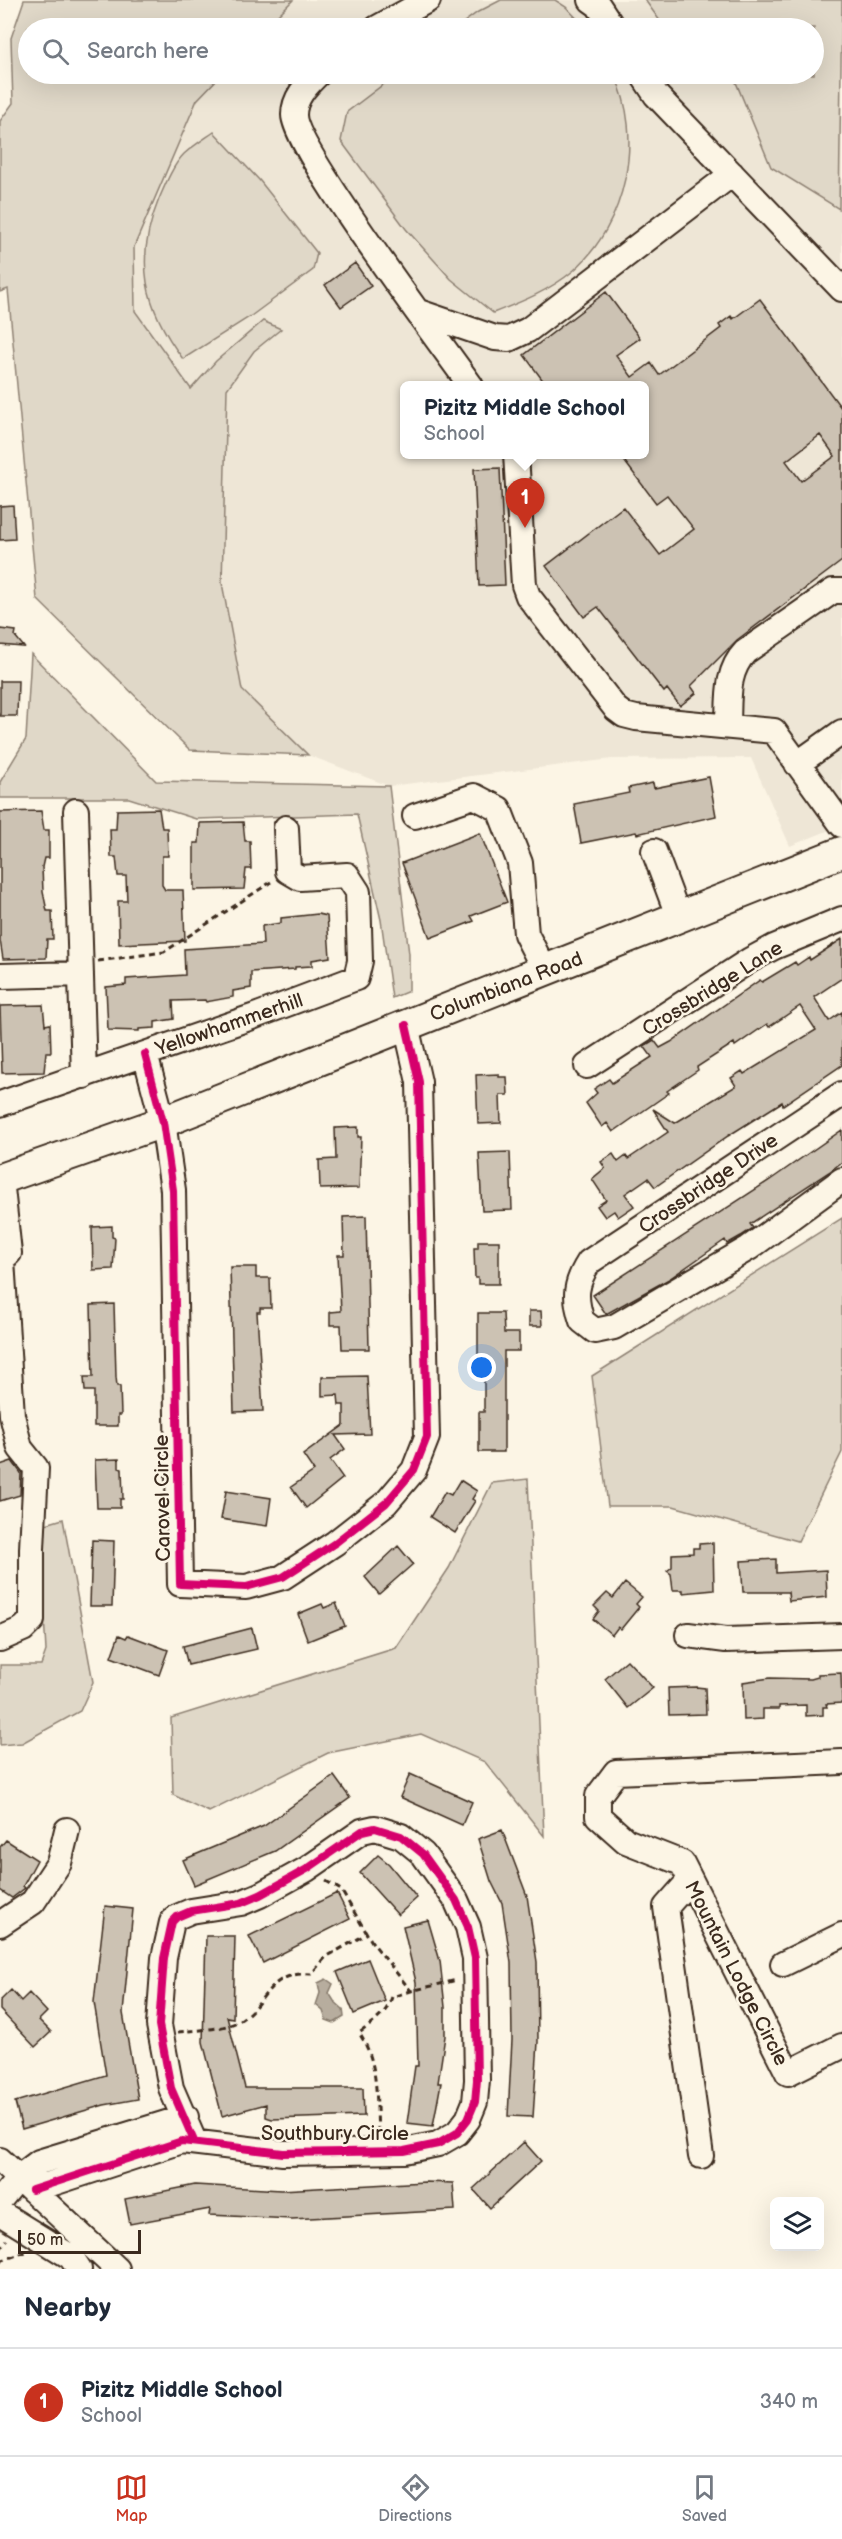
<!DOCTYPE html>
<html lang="en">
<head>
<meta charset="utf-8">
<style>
  body { margin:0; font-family:"Balsamiq Sans",sans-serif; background:#f2f2f3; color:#1f2937 }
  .controls { position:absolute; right:18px; bottom:18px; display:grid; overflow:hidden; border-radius:9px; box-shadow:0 6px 24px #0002 }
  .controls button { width:54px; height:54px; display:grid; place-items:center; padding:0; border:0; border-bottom:2px solid #e0e1e3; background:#fff; color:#1f2937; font:30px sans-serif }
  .scale { position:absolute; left:18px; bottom:15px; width:123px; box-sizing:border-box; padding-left:6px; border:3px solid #3b2a1e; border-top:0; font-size:16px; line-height:21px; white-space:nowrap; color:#3b2a1e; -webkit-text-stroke:4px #fcf5e5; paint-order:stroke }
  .you { position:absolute; left:482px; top:1368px; width:21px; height:21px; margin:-15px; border:4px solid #fff; border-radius:50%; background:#1a73e8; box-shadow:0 0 0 9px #1a73e833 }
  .badge { display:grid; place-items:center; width:39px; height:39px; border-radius:50%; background:#c8321e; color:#fff; font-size:20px; font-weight:700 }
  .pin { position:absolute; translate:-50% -50px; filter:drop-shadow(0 2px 3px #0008) }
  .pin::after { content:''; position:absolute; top:32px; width:21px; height:18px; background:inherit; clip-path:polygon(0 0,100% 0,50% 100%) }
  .popup { position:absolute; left:400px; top:381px; width:249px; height:78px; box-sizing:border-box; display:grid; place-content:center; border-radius:9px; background:#fff; filter:drop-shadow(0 2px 4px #0005); font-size:20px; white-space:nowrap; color:#747a83 }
  .popup b { font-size:22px; color:#1f2937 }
  .popup::after { content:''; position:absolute; left:50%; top:100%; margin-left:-12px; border:12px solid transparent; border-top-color:#fff }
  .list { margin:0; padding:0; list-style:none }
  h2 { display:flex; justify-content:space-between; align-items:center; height:78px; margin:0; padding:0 24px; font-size:26px }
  h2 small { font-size:20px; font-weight:400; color:#747a83 }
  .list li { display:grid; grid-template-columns:39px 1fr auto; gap:18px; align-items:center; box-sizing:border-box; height:108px; padding:0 24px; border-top:2px solid #e0e1e3 }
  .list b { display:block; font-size:22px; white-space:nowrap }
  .list p { margin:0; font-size:20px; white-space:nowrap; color:#747a83 }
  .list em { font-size:20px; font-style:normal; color:#747a83 }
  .icon { flex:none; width:33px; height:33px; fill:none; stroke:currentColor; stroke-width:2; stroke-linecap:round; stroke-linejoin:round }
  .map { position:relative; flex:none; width:842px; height:2269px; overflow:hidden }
  .search { position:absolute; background:#fff; box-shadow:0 6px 24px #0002; left:18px; right:18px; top:18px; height:66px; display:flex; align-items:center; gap:15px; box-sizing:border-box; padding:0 21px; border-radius:33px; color:#747a83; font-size:22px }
  .sheet { height:186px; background:#fff }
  nav { display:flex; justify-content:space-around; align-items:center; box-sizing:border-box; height:84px; border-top:2px solid #e0e1e3; background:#fff; font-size:16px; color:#747a83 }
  nav a { display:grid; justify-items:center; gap:3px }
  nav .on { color:#c8321e }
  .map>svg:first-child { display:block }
  .built { fill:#eee6d6; fill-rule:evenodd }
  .green { fill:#e0d8c8; stroke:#8e8173; stroke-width:1.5 }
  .water { fill:#b7ad9e; stroke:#85796b; stroke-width:1.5 }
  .building { fill:#ccc2b3; stroke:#3b2a1e; stroke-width:1.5; fill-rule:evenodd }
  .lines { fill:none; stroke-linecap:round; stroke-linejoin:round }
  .minor-casing { stroke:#3b2a1e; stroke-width:28 }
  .major-casing { stroke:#3b2a1e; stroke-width:34 }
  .path { stroke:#3b2a1e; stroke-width:3; stroke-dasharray:6 4.5; stroke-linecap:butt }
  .minor { stroke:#fcf5e5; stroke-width:24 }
  .major { stroke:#fcf5e5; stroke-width:30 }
  .cycleway-casing { stroke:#fcf5e5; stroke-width:11 }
  .cycleway { stroke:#d6006c; stroke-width:8 }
  .labels { text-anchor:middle; stroke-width:5; stroke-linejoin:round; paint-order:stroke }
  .street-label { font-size:20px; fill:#3b2a1e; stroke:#fcf5e5 }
</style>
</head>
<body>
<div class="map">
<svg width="842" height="2269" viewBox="0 0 842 2269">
  <rect width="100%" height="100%" fill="#fcf5e5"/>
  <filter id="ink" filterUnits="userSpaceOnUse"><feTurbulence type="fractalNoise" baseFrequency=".0167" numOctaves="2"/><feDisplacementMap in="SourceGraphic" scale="12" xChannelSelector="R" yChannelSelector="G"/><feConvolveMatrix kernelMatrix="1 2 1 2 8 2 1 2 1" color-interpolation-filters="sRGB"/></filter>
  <g filter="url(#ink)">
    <path class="built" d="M 259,0 L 789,0 L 805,28 L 228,28 Z
      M 814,43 L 842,93 L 842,825 L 790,846 L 751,758 L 612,759 L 389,786 L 308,755 L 248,716 L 108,348 L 115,232 L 188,74 L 814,74 ZM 405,386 L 645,386 L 645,454 L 405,454 Z"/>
    <path class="green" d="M 24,0 L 293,0 L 265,28 L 28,28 L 28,74 L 222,74 L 197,100 L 134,247 L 135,311 L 191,389 L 216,361 L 263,321 L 281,329 L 254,351 L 227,389 L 222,583 L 242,690 L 308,755 L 190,750 L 37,599 L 8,289 L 0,292 L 0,121 L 13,103 L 11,38 Z
      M 501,0 L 555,0 L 566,7 L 586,28 L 456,28 L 478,12 Z
      M 645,0 L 842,0 L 839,209 L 771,167 L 735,80 L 712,74 L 814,74 L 814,28 L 665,28 Z
      M 397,74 L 614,74 C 645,137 626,225 573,271 C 549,291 521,302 493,313 L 451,279 L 406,229 L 341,141 L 347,112 Z
      M 214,132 L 260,181 L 317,253 L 313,270 L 251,316 L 183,359 C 144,307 134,260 159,199 C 165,185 173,165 184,154 C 193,146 204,139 214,132 Z
      M 31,654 L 156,781 L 389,786 L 409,954 L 409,991 L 392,998 L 381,920 L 357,814 L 196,819 L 129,798 L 0,798 L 0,782 L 26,739 Z
      M 842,1218 L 842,1452 L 798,1541 L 673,1506 L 608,1506 L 592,1376 Z
      M 528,1479 L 544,1836 L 485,1762 L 421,1734 L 328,1753 L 209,1812 L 173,1795 L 171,1718 L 396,1648 L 449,1568 L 492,1483 Z
      M 63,1519 L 93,1682 L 80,1711 L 22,1743 L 0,1745 L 0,1665 L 41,1665 L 46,1651 L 39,1526 Z"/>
    <path class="water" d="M 326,1979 L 333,1984 L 329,1993 L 334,2001 L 343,2009 L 344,2017 L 334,2023 L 326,2020 L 323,2011 L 316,2005 L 320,1993 L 318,1983 Z"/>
    <path class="building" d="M 355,263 L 371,286 L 341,307 L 325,285 Z
      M 606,292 L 640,338 L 616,355 L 632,377 L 651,363 L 659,375 L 721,328 L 719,325 L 731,316 L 733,319 L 760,299 L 842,409 L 842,561 L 737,640 L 691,686 L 696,693 L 680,706 L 667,689 L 664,692 L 598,607 L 584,617 L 546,566 L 623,507 L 660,555 L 694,529 L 667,495 L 656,503 L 619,454 L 645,454 L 645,386 L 547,386 L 524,355 ZM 820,435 L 835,456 L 801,481 L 786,461 Z
      M 500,468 L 505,585 L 479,586 L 474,469 Z
      M 13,505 L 15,539 L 0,540 L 0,506 Z
      M 0,629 L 16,631 L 15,636 L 24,647 L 0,645 Z
      M 0,681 L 18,681 L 17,716 L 0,716 Z
      M 709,777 L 716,816 L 637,834 L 636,832 L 581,843 L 574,804 L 629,793 L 628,788 L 653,783 L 654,788 Z
      M 159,809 L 162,828 L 167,828 L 168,856 L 162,856 L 162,885 L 165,890 L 183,890 L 185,941 L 119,944 L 118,901 L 127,901 L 126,876 L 118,876 L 116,857 L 111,857 L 110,829 L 116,829 L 117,810 Z
      M 41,811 L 44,830 L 49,830 L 49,858 L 44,858 L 42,867 L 43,892 L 47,911 L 52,911 L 53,939 L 47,939 L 46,958 L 3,959 L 0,940 L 0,812 Z
      M 243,822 L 245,841 L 250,841 L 251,869 L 246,869 L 244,889 L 194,890 L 194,843 L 199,843 L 200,823 Z
      M 480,833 L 507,902 L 471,916 L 474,921 L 430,938 L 402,863 Z
      M 318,914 L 327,916 L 330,957 L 312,960 L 312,966 L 295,967 L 295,969 L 251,972 L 251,988 L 233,991 L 233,997 L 206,1002 L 205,1000 L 173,1001 L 174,1019 L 155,1022 L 155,1028 L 139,1029 L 139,1031 L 108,1030 L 106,987 L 126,985 L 126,979 L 185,975 L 184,949 L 263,944 L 262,926 L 281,923 L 281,918 Z
      M 842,939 L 842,978 L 814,997 L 829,1021 L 842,1012 L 842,1065 L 783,1105 L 782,1102 L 728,1136 L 655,1187 L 648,1178 L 625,1194 L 634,1206 L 618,1217 L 614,1211 L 605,1217 L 597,1206 L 606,1200 L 592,1179 L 605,1168 L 601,1162 L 613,1154 L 618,1162 L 626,1156 L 628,1159 L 668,1132 L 653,1109 L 675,1123 L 736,1086 L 731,1078 L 742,1071 L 744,1074 L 816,1030 L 800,1006 L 769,1027 L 767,1024 L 735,1046 L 734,1043 L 697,1067 L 698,1070 L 667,1091 L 669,1093 L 613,1132 L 607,1123 L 602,1127 L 586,1103 L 597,1093 L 594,1089 L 609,1079 L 612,1083 L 652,1057 L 644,1046 L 654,1040 L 660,1048 L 671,1042 L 760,980 L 762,982 L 795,962 L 797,965 L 809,957 L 810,960 Z
      M 43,1005 L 45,1025 L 50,1024 L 51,1052 L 46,1052 L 44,1072 L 2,1073 L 0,1006 Z
      M 499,1074 L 499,1077 L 507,1077 L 508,1095 L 500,1095 L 501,1123 L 478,1124 L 476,1075 Z
      M 358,1127 L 358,1137 L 361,1137 L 359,1188 L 320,1189 L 319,1160 L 336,1159 L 335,1128 Z
      M 842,1130 L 842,1162 L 829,1172 L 750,1224 L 753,1228 L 741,1236 L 727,1244 L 725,1240 L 669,1279 L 606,1314 L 593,1295 L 770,1180 Z
      M 510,1152 L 512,1210 L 482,1211 L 479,1153 Z
      M 366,1216 L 369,1349 L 342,1349 L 341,1325 L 330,1325 L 330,1312 L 341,1311 L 338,1255 L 344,1255 L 343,1217 Z
      M 112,1226 L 112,1237 L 115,1238 L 113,1269 L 93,1270 L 92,1227 Z
      M 478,1241 L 499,1241 L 499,1284 L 478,1284 L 478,1278 L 475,1278 L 474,1248 L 478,1248 Z
      M 230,1267 L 256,1267 L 256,1278 L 270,1278 L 271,1308 L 260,1308 L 260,1312 L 257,1312 L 263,1411 L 234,1412 Z
      M 114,1304 L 116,1377 L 117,1386 L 120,1386 L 121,1415 L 118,1415 L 118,1426 L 94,1426 L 94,1391 L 85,1391 L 84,1377 L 93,1377 L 91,1305 Z
      M 529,1311 L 541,1311 L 542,1326 L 529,1326 Z
      M 478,1313 L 503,1313 L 504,1333 L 519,1333 L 519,1351 L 504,1351 L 504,1452 L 479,1452 L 479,1412 L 484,1412 L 484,1375 L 481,1375 L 481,1360 L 478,1360 Z
      M 367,1376 L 370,1434 L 335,1435 L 345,1449 L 330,1460 L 343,1478 L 306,1508 L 291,1487 L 314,1471 L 303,1455 L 344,1425 L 344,1405 L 339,1405 L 338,1395 L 322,1396 L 322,1377 Z
      M 119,1459 L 119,1468 L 122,1469 L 123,1499 L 120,1499 L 120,1508 L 97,1508 L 95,1460 Z
      M 12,1461 L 21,1473 L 20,1495 L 0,1501 L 0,1465 Z
      M 460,1480 L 477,1491 L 472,1499 L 475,1501 L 455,1533 L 430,1517 L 445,1492 L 451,1495 Z
      M 226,1491 L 271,1498 L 267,1526 L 221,1519 Z
      M 92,1540 L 114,1541 L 112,1606 L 90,1606 Z
      M 713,1543 L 714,1590 L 683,1593 L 683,1590 L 673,1590 L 671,1574 L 667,1571 L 672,1567 L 672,1554 L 693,1553 L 693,1548 L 699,1548 L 699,1544 Z
      M 398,1546 L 413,1564 L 379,1594 L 365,1577 Z
      M 776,1559 L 776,1573 L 826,1570 L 827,1597 L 789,1601 L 788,1592 L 743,1592 L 741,1561 Z
      M 625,1583 L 642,1597 L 636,1604 L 639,1607 L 621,1629 L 618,1627 L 612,1635 L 593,1619 L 599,1611 L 594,1606 L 607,1593 L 613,1598 Z
      M 336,1603 L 345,1626 L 308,1641 L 298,1614 L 322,1604 L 324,1608 Z
      M 252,1628 L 257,1649 L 188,1665 L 183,1646 Z
      M 119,1635 L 126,1638 L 128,1635 L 168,1650 L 159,1675 L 111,1657 Z
      M 627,1660 L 653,1688 L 628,1708 L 605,1679 Z
      M 841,1673 L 842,1703 L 826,1704 L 827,1707 L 823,1707 L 823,1715 L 806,1716 L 806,1705 L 779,1706 L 779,1709 L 763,1709 L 763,1719 L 744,1720 L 743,1682 L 770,1678 L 811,1679 L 818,1677 L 818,1674 Z
      M 696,1687 L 705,1688 L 706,1714 L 669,1715 L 668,1688 Z
      M 410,1774 L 472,1802 L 462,1825 L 400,1797 Z
      M 334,1776 L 350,1798 L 275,1851 L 194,1885 L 183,1860 L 264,1826 Z
      M 502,1830 L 527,1896 L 537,1962 L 538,2042 L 533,2117 L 508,2116 L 512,2040 L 511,1963 L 502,1903 L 491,1881 L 478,1839 Z
      M 6,1840 L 37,1860 L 23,1886 L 25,1888 L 12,1898 L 0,1890 L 0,1847 Z
      M 378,1855 L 389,1864 L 417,1898 L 398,1915 L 360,1873 Z
      M 337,1893 L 350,1919 L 263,1963 L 249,1936 Z
      M 105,1906 L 133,1909 L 123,2013 L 138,2099 L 104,2105 L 22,2129 L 15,2102 L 106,2075 L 94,2002 Z
      M 428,1920 L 440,1961 L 445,2007 L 445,2036 L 438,2083 L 441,2083 L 433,2126 L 407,2123 L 415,2066 L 418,2066 L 416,1982 L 403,1926 Z
      M 206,1936 L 235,1936 L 233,2018 L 227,2017 L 245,2088 L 363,2088 L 364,2116 L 272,2119 L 266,2117 L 266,2104 L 222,2116 L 203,2042 Z
      M 368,1959 L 385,2001 L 354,2014 L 337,1972 Z
      M 11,1990 L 21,2001 L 29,1993 L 47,2012 L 39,2020 L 51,2032 L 35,2047 L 0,2010 L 0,2001 Z
      M 524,2142 L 541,2161 L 490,2208 L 473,2189 Z
      M 425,2182 L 453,2183 L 455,2210 L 292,2219 L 209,2215 L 210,2209 L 130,2224 L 125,2199 L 195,2185 L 281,2190 Z"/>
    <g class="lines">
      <defs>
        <path id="minor" d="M 591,0 L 598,5 L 613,28
          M 377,28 L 428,0
          M 318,74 C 307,85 294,97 294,115 C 294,149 443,346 471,386
          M 642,74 L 656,95 L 842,289
          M 419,312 L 495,338 L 509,339 L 528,330 L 732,174
          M 516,454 L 524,585 L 528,596 L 616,709 L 624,715 L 636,718 L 774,731 L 842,825
          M 728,725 C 729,698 726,672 745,652 L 833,591 L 842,591
          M 797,764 L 842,732
          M 76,811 L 84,1076
          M 415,816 L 474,796 L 499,809 L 520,863 L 526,934 L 545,971
          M 654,851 L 679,918
          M 0,976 L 81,974
          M 145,1054 L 163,1122 L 173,1190 L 180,1584 L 246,1587 L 283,1577 L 335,1543 L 386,1503 L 414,1470 L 427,1437 L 419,1082 L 406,1025
          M 587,1066 L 750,960 L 774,947 L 842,919
          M 842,1094 L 589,1262 C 575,1284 574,1297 582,1321 L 595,1331 L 614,1327 L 749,1248 L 842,1180
          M 0,1104 L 255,1016 L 356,978 L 360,961 L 358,892 L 347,875 L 300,878 L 288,871 L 286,828
          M 0,1261 L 9,1253 L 1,1179
          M 688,1635 L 726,1640 L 842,1636
          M 0,1639 L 23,1629 L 32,1620 L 32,1549 L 36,1468 L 20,1448 L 12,1415 L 2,1260
          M 842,1762 L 616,1772 L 598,1796 L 598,1816 L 626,1841 L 682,1863 L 788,2073 L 842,2046
          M 690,1880 L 666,1907 L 701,2156
          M 0,1924 L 33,1902 L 59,1863 L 67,1830
          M 783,1964 L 842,1935
          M 0,2160 L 117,2269
          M 32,2190 L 182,2141 L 283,2153 L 404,2151 L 438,2144 L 457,2133 L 468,2119 L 475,2102 L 477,2080 L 475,1958 L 468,1927 L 456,1900 L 423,1854 L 401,1836 L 375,1828 L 362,1831 L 307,1869 L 260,1895 L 241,1903 L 191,1911 L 177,1917 L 172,1922 L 164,1958 L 159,2025 L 171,2088 L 194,2141
          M 0,2200 L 18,2178 L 39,2162 L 186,2117
          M 0,2213 L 71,2257 L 79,2269"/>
        <path id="major" d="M 0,1179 L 163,1122 L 842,852"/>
      </defs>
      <use href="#minor" class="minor-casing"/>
      <use href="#major" class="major-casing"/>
      <path class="path" d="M 98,961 L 164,952 L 271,882
        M 326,1881 L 341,1890 L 372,1942 L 411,1991 L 457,1980
        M 178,2032 C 195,2030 219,2030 235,2023 C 267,2007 265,1971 311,1974 L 326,1957 L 368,1933
        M 378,2133 C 376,2098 379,2062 359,2033 C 374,2022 386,2015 392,1997 L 411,1991
        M 0,2249 L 7,2240
        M 0,2261 L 26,2252"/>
      <use href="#minor" class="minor"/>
      <use href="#major" class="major"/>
      <defs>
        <path id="cycleway" d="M 145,1054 L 163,1122 L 173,1190 L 180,1584 L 246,1587 L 283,1577 L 335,1543 L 386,1503 L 414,1470 L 427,1437 L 419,1082 L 406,1025
          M 32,2190 L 182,2141 L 283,2153 L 404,2151 L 438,2144 L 457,2133 L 468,2119 L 475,2102 L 477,2080 L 475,1958 L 468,1927 L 456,1900 L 423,1854 L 401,1836 L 375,1828 L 362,1831 L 307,1869 L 260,1895 L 241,1903 L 191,1911 L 177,1917 L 172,1922 L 164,1958 L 159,2025 L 171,2088 L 194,2141"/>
      </defs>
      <use href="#cycleway" class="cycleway-casing"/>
      <use href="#cycleway" class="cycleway"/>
    </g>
  </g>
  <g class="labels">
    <g class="street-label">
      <text transform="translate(506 986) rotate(-21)" y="7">Columbiana Road</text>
      <text transform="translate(712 988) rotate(-32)" y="7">Crossbridge Lane</text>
      <text transform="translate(229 1024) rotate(-19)" y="7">Yellowhammerhill</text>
      <text transform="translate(708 1183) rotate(-34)" y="7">Crossbridge Drive</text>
      <text transform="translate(162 1498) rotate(-91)" y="7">Carovel Circle</text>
      <text transform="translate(737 1973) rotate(63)" y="7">Mountain Lodge Circle</text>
      <text x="335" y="2140">Southbury Circle</text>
    </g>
  </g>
</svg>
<div class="controls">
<button><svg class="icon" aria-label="layers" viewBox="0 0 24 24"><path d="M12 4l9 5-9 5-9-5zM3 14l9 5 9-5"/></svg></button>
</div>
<div class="scale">50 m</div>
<div class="you"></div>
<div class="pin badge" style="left:525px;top:528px">1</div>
<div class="popup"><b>Pizitz Middle School</b>School</div>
<div class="search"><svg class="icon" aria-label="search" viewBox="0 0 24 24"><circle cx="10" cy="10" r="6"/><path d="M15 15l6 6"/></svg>Search here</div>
</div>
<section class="sheet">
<h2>Nearby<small></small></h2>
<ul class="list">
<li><span class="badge">1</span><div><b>Pizitz Middle School</b><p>School</p></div><em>340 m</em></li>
</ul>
</section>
<nav>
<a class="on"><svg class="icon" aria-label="map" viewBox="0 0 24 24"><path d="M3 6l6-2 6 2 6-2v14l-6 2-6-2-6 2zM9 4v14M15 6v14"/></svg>Map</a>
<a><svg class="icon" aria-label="directions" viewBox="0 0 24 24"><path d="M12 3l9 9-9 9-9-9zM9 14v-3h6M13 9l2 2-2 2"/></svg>Directions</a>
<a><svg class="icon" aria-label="saved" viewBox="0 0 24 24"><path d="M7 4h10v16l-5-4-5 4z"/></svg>Saved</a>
</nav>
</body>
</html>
